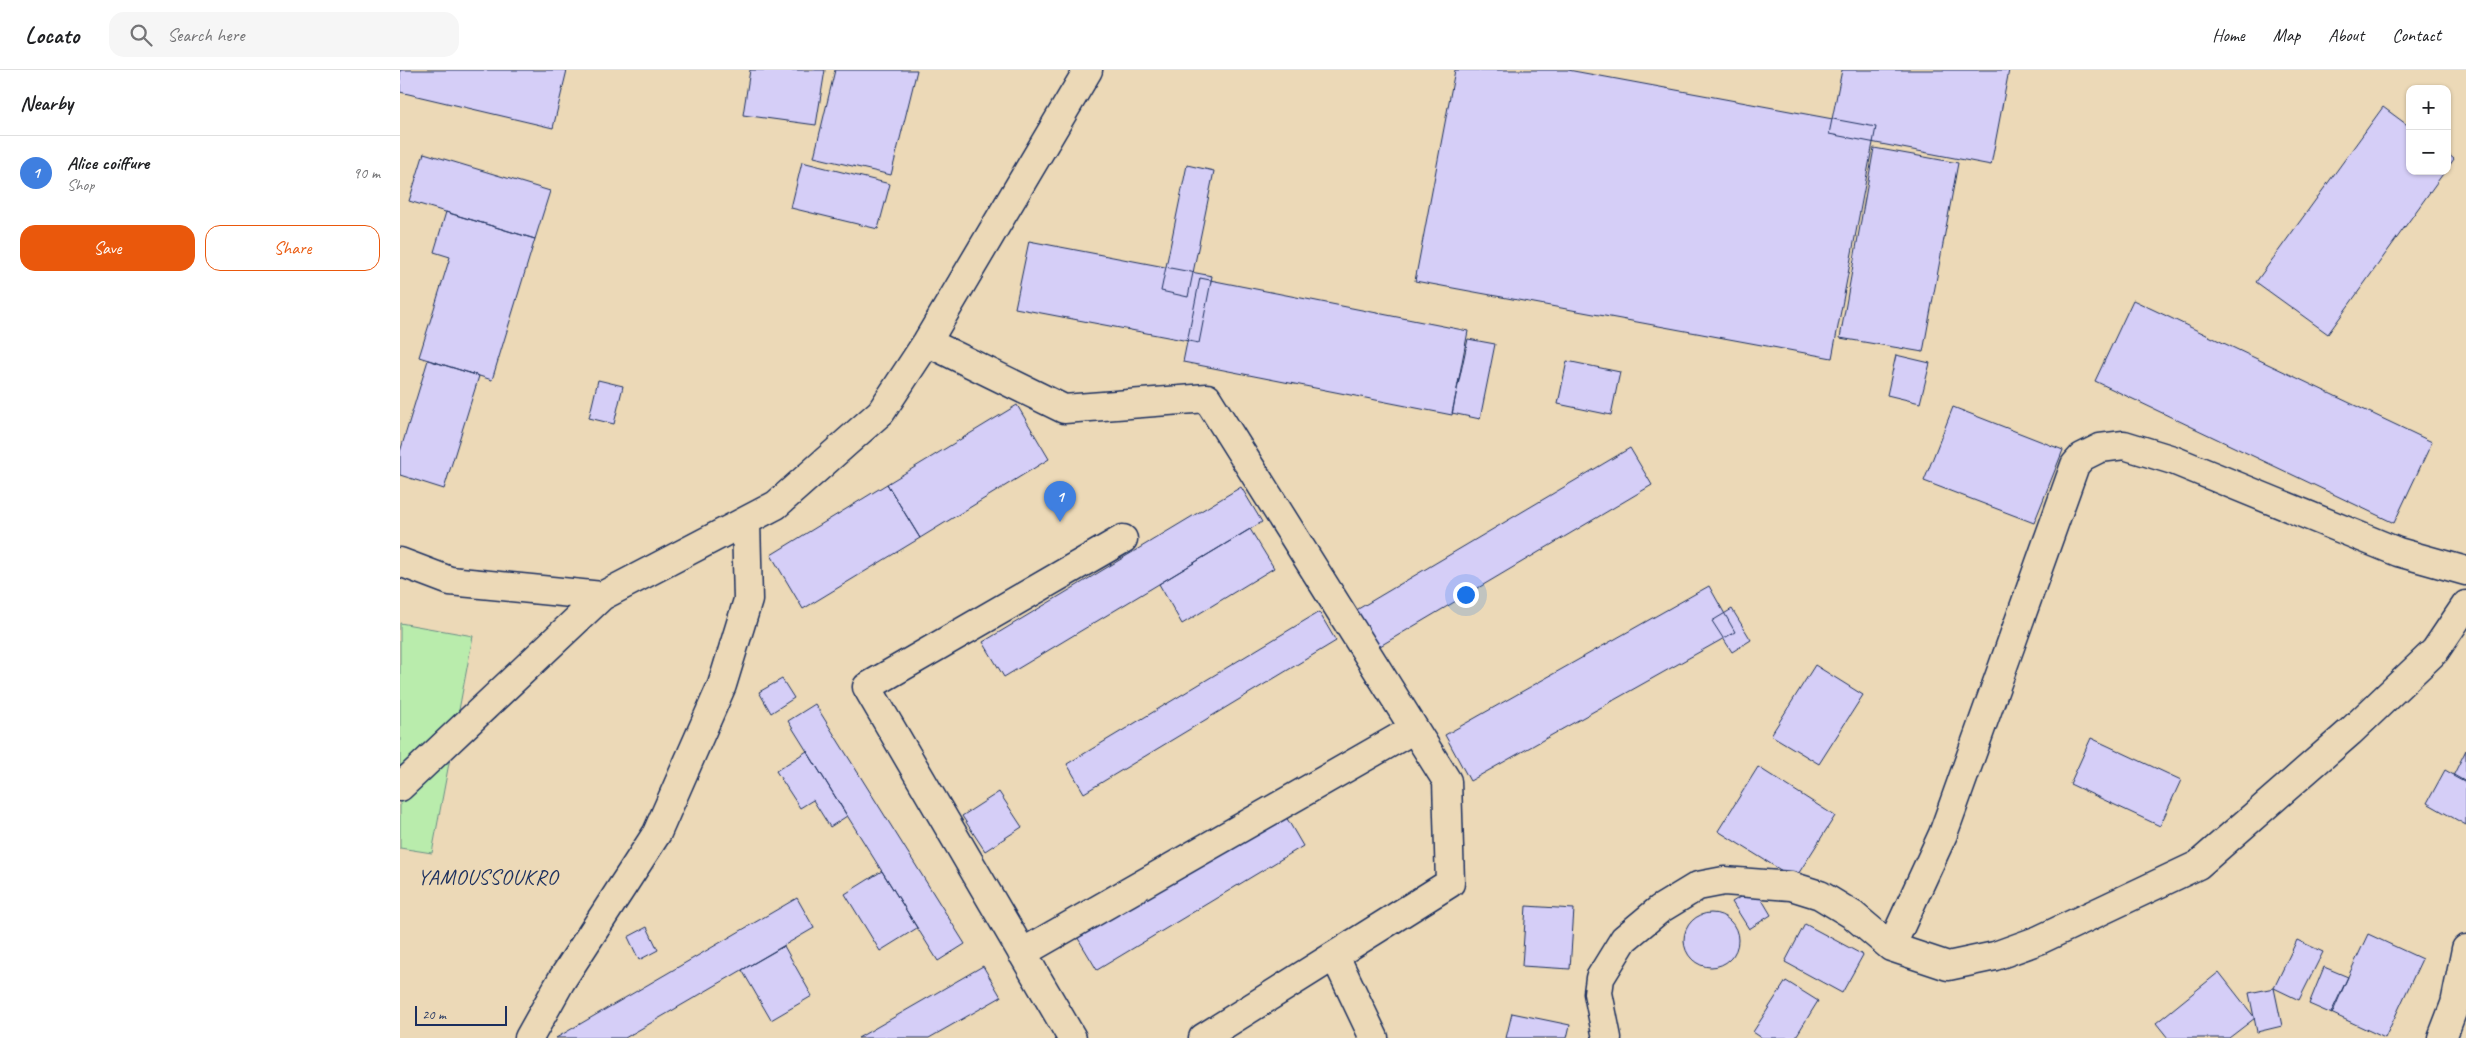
<!DOCTYPE html>
<html lang="en">
<head>
<meta charset="utf-8">
<style>
  body { margin:0; font-family:Caveat,sans-serif; background:#f6f6f6; color:#202124 }
  .controls { position:absolute; right:15px; top:15px; display:grid; overflow:hidden; border-radius:10px; box-shadow:0 1px 4px #0004 }
  .controls button { width:45px; height:45px; display:grid; place-items:center; padding:0; border:0; border-bottom:1px solid #e0e0e0; background:#fff; color:#202124; font:25px sans-serif }
  .scale { position:absolute; left:15px; bottom:12px; width:92px; box-sizing:border-box; padding-left:5px; border:2px solid #1b2f5e; border-top:0; font-size:14px; line-height:18px; white-space:nowrap; color:#1b2f5e; -webkit-text-stroke:4px #ecd9b7; paint-order:stroke }
  .you { position:absolute; left:1065px; top:524px; width:18px; height:18px; margin:-12px; border:4px solid #fff; border-radius:50%; background:#1a73e8; box-shadow:0 0 0 8px #1a73e833 }
  .badge { display:grid; place-items:center; width:32px; height:32px; border-radius:50%; background:#ea580c; color:#fff; font-size:16px; font-weight:700 }
  .pin { position:absolute; translate:-50% -41px; filter:drop-shadow(0 1px 2px #0008) }
  .pin::after { content:''; position:absolute; top:26px; width:18px; height:15px; background:inherit; clip-path:polygon(0 0,100% 0,50% 100%) }
  .list { margin:0; padding:0; list-style:none }
  h2 { display:flex; justify-content:space-between; align-items:center; height:65px; margin:0; padding:0 20px; font-size:21px }
  h2 small { font-size:16px; font-weight:400; color:#757577 }
  .list li { display:grid; grid-template-columns:32px 1fr auto; gap:15px; align-items:center; box-sizing:border-box; height:75px; padding:0 20px; border-top:1px solid #e0e0e0 }
  .list b { display:block; font-size:19px; white-space:nowrap }
  .list p { margin:0; font-size:16px; white-space:nowrap; color:#757577 }
  .list em { font-size:16px; font-style:normal; color:#757577 }
  .actions { display:flex; gap:10px; padding:15px 20px }
  .actions a { flex:1; padding:11px 0; border:1px solid #ea580c; border-radius:15px; text-align:center; font-size:18px; color:#ea580c }
  .actions .main { background:#ea580c; color:#fff }
  .icon { flex:none; width:28px; height:28px; fill:none; stroke:currentColor; stroke-width:2; stroke-linecap:round; stroke-linejoin:round }
  .map { position:relative; flex:none; width:2066px; height:968px; overflow:hidden }
  header { display:flex; align-items:center; gap:30px; box-sizing:border-box; height:70px; padding:0 25px; background:#fff; border-bottom:1px solid #e0e0e0 }
  header strong { font-size:24px }
  nav { display:flex; gap:28px; margin-inline-start:auto; font-size:18px }
  .search { width:350px; height:45px; background:#f6f6f6; display:flex; align-items:center; gap:12px; box-sizing:border-box; padding:0 18px; border-radius:15px; color:#757577; font-size:19px }
  main { display:flex }
  aside { flex:1; background:#fff }
  .map>svg:first-child { display:block }
  .green { fill:#b9ecac; stroke:#6a8e85 }
  .building { fill:#d5cef7; stroke:#1b2f5e }
  .lines { fill:none; stroke-linecap:round; stroke-linejoin:round }
  .minor-casing { stroke:#1b2f5e; stroke-width:31 }
  .minor { stroke:#ecd9b7; stroke-width:28 }
  .labels { text-anchor:middle; stroke-width:4; stroke-linejoin:round; paint-order:stroke }
  .neighbourhood-label { font-size:21px; letter-spacing:1px; fill:#1b2f5e; stroke:#ecd9b7 }
</style>
</head>
<body>
<header>
<strong>Locato</strong>
<div class="search"><svg class="icon" aria-label="search" viewBox="0 0 24 24"><circle cx="10" cy="10" r="6"/><path d="M15 15l6 6"/></svg>Search here</div>
<nav><a>Home</a><a>Map</a><a>About</a><a>Contact</a></nav>
</header>
<main>
<aside>
<h2>Nearby<small></small></h2>
<ul class="list">
<li><span class="badge" style="background:#3f7fe0">1</span><div><b>Alice coiffure</b><p>Shop</p></div><em>90 m</em></li>
</ul>
<div class="actions"><a class="main">Save</a><a>Share</a></div>
</aside>
<div class="map">
<svg width="2066" height="968" viewBox="0 0 2066 968">
  <rect width="100%" height="100%" fill="#ecd9b7"/>
  <filter id="ink" filterUnits="userSpaceOnUse"><feTurbulence type="fractalNoise" baseFrequency=".02" numOctaves="2"/><feDisplacementMap in="SourceGraphic" scale="10" xChannelSelector="R" yChannelSelector="G"/><feConvolveMatrix kernelMatrix="1 2 1 2 8 2 1 2 1" color-interpolation-filters="sRGB"/></filter>
  <g filter="url(#ink)">
    <path class="green" d="M 0,553 L 73,566 L 32,783 L 0,778 Z"/>
    <path class="building" d="M 0,0 L 167,0 L 153,58 L 0,22 Z
      M 350,0 L 425,0 L 416,55 L 343,45 Z
      M 435,0 L 517,0 L 491,105 L 414,87 Z
      M 1055,0 L 1168,0 L 1476,57 L 1432,288 L 1015,211 Z
      M 1442,0 L 1609,0 L 1591,95 L 1429,64 Z
      M 1983,37 L 2010,57 L 2010,101 L 2045,101 L 1928,264 L 1856,212 Z
      M 1474,78 L 1558,93 L 1523,282 L 1440,268 Z
      M 24,83 L 150,121 L 135,169 L 9,131 Z
      M 2047,83 L 2054,89 L 2047,99 Z
      M 402,92 L 490,114 L 478,159 L 391,138 Z
      M 787,95 L 814,101 L 788,227 L 761,221 Z
      M 46,142 L 135,169 L 92,310 L 19,287 L 50,187 L 34,182 Z
      M 629,171 L 812,206 L 799,273 L 615,238 Z
      M 800,208 L 1068,261 L 1052,345 L 783,292 Z
      M 1733,230 L 2032,372 L 1994,453 L 1695,311 Z
      M 1068,269 L 1095,274 L 1080,349 L 1052,343 Z
      M 1496,285 L 1530,293 L 1520,333 L 1487,325 Z
      M 28,290 L 79,306 L 44,419 L 0,405 L 0,382 Z
      M 1167,291 L 1220,302 L 1211,345 L 1158,334 Z
      M 198,310 L 223,316 L 214,354 L 189,348 Z
      M 617,335 L 649,389 L 520,468 L 487,414 Z
      M 1553,337 L 1663,380 L 1634,453 L 1524,411 Z
      M 1230,378 L 1252,415 L 975,579 L 953,542 Z
      M 487,414 L 520,468 L 403,539 L 371,485 Z
      M 841,417 L 862,452 L 604,607 L 583,572 Z
      M 850,459 L 874,498 L 782,554 L 759,514 Z
      M 1309,516 L 1335,562 L 1070,711 L 1045,665 Z
      M 1332,539 L 1351,570 L 1332,582 L 1312,551 Z
      M 919,542 L 936,571 L 684,723 L 667,694 Z
      M 1415,595 L 1463,625 L 1419,694 L 1371,665 Z
      M 382,609 L 394,628 L 371,643 L 359,622 Z
      M 415,634 L 565,874 L 538,891 L 388,651 Z
      M 1691,668 L 1781,710 L 1760,756 L 1670,714 Z
      M 2066,680 L 2066,713 L 2053,706 Z
      M 407,681 L 447,746 L 430,757 L 413,730 L 400,738 L 376,701 Z
      M 1358,697 L 1435,746 L 1395,809 L 1318,761 Z
      M 2045,700 L 2066,712 L 2066,755 L 2027,733 Z
      M 599,722 L 622,757 L 585,781 L 562,746 Z
      M 882,740 L 903,776 L 697,900 L 676,865 Z
      M 482,801 L 517,858 L 480,881 L 445,824 Z
      M 1355,818 L 1371,845 L 1349,859 L 1332,832 Z
      M 397,828 L 414,858 L 342,900 L 225,968 L 156,968 Z
      M 1126,836 L 1174,839 L 1170,899 L 1122,896 Z
      M1284 870a27 27 0 1 1 54 0a27 27 0 1 1-54 0Z
      M 1405,854 L 1463,885 L 1442,923 L 1385,892 Z
      M 247,857 L 258,880 L 239,890 L 228,867 Z
      M 1968,864 L 2022,889 L 1985,968 L 1931,943 Z
      M 1897,870 L 1923,882 L 1899,930 L 1874,918 Z
      M 384,876 L 412,926 L 371,950 L 342,900 Z
      M 583,896 L 601,927 L 529,968 L 458,968 Z
      M 1924,897 L 1948,907 L 1932,944 L 1909,934 Z
      M 1819,902 L 1855,948 L 1829,968 L 1768,968 L 1756,953 Z
      M 1386,911 L 1418,931 L 1395,968 L 1362,968 L 1353,962 Z
      M 1874,918 L 1882,956 L 1857,962 L 1849,923 Z
      M 1112,943 L 1170,955 L 1167,968 L 1106,968 Z"/>
    <g class="lines">
      <defs>
        <path id="minor" d="M 527,272 L 664,339 L 807,328 L 1047,711 L 1050,813 L 803,968
          M 0,492 L 50,511 L 202,526 L 376,435 L 481,342 L 527,272 L 688,0
          M 0,717 L 202,526
          M 1491,877 L 1543,764 L 1675,395 L 1682,387 L 1700,378 L 1724,375 L 1773,390 L 1998,482 L 2066,501
          M 622,883 L 1014,659
          M 935,886 L 974,968
          M 129,968 L 161,911 L 257,763 L 322,615 L 348,530 L 346,451
          M 672,968 L 467,617 L 723,469
          M 1207,968 L 1198,923 L 1200,908 L 1224,869 L 1260,839 L 1298,816 L 1324,811 L 1391,816 L 1420,825 L 1453,845 L 1491,877 L 1548,896 L 1595,886 L 1639,870 L 1798,795 L 1950,662 L 2035,581 L 2066,535
          M 2042,968 L 2055,934 L 2066,879"/>
      </defs>
      <use href="#minor" class="minor-casing"/>
      <use href="#minor" class="minor"/>
    </g>
  </g>
  <g class="labels">
    <g class="neighbourhood-label">
      <text x="88" y="814">YAMOUSSOUKRO</text>
    </g>
  </g>
</svg>
<div class="controls">
<button>+</button>
<button>−</button>
</div>
<div class="scale">20 m</div>
<div class="you"></div>
<div class="pin badge" style="left:660px;top:452px;background:#3f7fe0">1</div>
</div>
</main>
</body>
</html>
